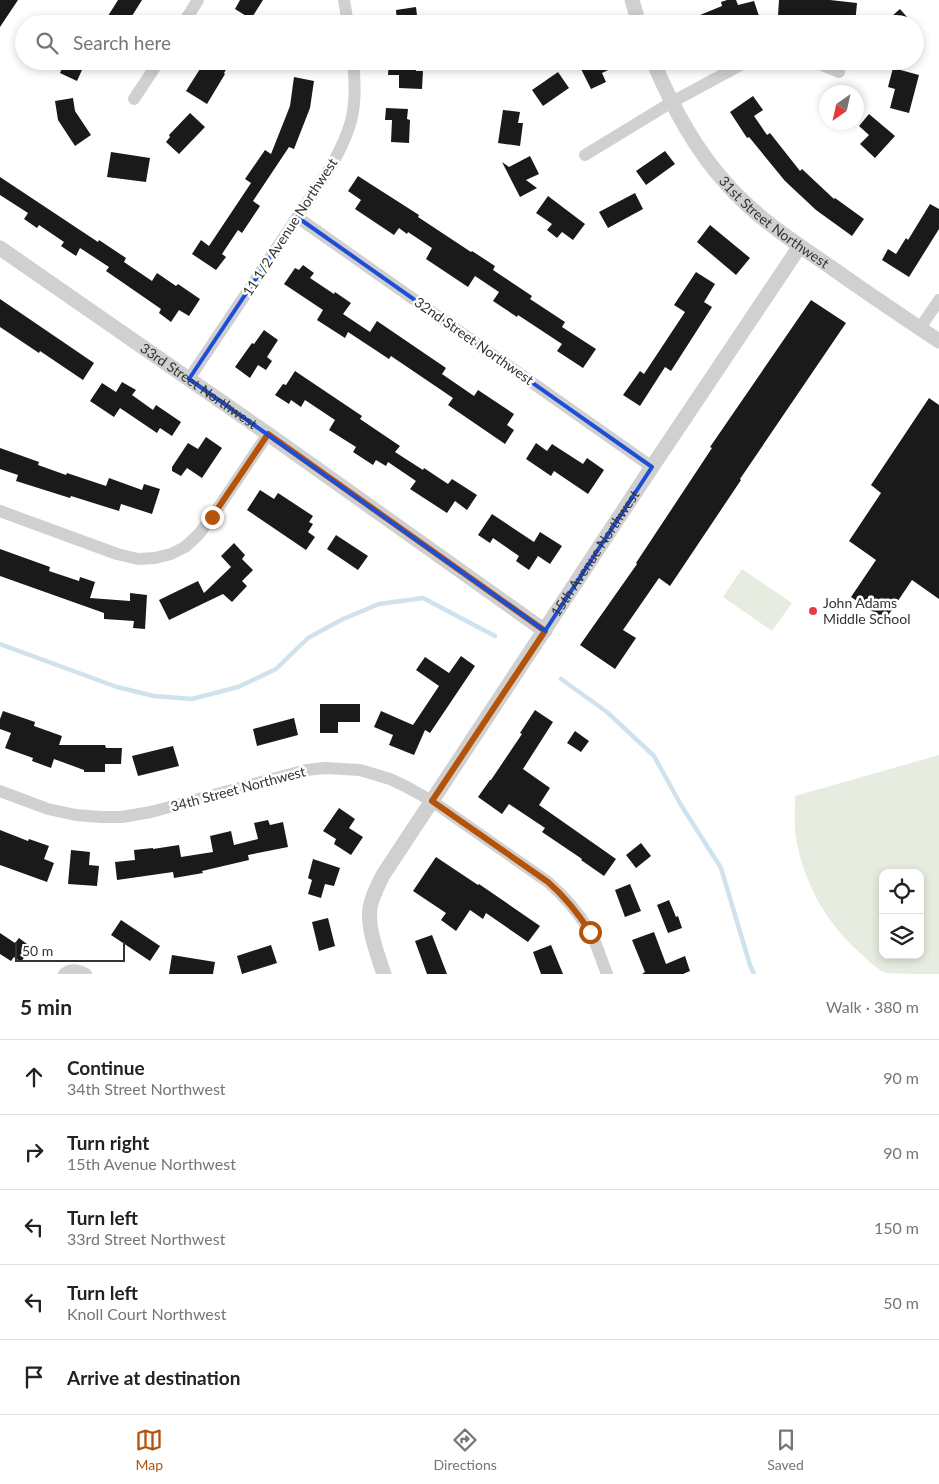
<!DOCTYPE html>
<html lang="en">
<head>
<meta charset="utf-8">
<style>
  body { margin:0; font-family:Lato,sans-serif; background:#f2f2f2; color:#222 }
  .controls { position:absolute; right:15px; bottom:15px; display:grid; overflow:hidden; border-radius:10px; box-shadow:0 2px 8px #0003 }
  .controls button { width:45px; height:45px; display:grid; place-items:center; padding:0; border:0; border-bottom:1px solid #e0e0e0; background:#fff; color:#222; font:25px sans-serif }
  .compass { position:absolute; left:819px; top:85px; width:45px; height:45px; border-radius:50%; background:#fff; box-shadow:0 2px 8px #0003; rotate:214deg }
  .scale { position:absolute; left:15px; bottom:12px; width:110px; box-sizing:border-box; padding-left:5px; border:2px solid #333; border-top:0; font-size:14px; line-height:18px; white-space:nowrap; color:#333; -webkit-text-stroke:4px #fff; paint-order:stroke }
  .stop { position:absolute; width:15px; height:15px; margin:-11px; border:4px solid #b45309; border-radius:50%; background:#fff }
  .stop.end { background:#b45309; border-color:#fff; box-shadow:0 1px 5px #0008 }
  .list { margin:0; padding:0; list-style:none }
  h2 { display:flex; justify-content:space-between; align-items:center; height:65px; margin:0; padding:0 20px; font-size:21px }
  h2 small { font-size:16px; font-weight:400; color:#767676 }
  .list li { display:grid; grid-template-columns:32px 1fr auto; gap:15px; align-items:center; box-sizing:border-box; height:75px; padding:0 20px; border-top:1px solid #e0e0e0 }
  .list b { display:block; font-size:19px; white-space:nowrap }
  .list p { margin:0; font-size:16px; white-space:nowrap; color:#767676 }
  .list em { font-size:16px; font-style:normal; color:#767676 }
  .icon { flex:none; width:28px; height:28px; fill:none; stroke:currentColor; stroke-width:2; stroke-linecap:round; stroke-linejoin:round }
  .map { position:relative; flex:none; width:939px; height:974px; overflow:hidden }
  .search { position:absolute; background:#fff; box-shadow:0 2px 8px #0003; left:15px; right:15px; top:15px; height:55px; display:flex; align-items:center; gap:12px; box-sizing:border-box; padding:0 18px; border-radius:28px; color:#767676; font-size:19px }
  .sheet { height:440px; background:#fff }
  nav { display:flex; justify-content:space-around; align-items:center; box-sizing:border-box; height:70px; border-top:1px solid #e0e0e0; background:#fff; font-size:14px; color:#767676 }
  nav a { display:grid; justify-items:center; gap:2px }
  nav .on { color:#b45309 }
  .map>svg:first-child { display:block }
  .pitch { fill:#e6ecdf; fill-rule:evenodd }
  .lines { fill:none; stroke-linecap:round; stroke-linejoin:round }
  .stream { stroke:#cfe2ee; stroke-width:4.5 }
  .building { fill:#1a1a1a }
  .minor { stroke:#d0d0d0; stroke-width:12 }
  .tertiary { stroke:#d0d0d0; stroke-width:15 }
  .route { stroke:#b45309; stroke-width:6 }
  .marked { fill:none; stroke:#1d4ed8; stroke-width:4; stroke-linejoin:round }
  .poi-dot { fill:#e63946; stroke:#fff; stroke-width:2 }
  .labels { text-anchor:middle; stroke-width:5; stroke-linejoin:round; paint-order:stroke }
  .street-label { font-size:14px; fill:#333; stroke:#fff }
  .poi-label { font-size:14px; fill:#333; stroke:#fff; text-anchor:start }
</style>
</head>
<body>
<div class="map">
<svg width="939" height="974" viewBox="0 0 939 974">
  <rect width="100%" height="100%" fill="#fff"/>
  <path class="pitch" d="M 742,569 L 792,603 L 772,631 L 723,597 Z
    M 939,755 L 939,974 C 929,974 893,974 886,973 C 876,969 867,959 859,952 C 826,923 803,881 796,838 C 794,824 795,809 795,796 ZM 883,873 L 920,873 L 920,955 L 883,955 Z"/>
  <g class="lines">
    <path class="stream" d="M 0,644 L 117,687 L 154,696 L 192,699 L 238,687 L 276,669 L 308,638 L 343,619 L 379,604 L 423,598 L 495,636
      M 561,679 L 607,712 L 654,756 L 681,805 L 721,868 L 750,965 L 754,974"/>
  </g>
  <path class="building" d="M 0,0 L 18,0 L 0,27 Z
    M 118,0 L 142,0 L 127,24 L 103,24 Z
    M 240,0 L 263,0 L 251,19 L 235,9 Z
    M 727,0 L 736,0 L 738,5 L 754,1 L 759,16 L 734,24 L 678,24 L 722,6 L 721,2 Z
    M 779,0 L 830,0 L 857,3 L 855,24 L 822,21 L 822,19 L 778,16 Z
    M 416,7 L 418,24 L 397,24 L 396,10 Z
    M 900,9 L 913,24 L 883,24 Z
    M 65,61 L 86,61 L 77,81 L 60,73 Z
    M 205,61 L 231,61 L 224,73 L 225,74 L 207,104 L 186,91 Z
    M 389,61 L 416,61 L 416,71 L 423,71 L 422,89 L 399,88 L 399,75 L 388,75 Z
    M 586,61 L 627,61 L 602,73 L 606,82 L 591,89 L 579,65 Z
    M 893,68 L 919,75 L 909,113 L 890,108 L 895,89 L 888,87 Z
    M 558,72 L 569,88 L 543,106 L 532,90 Z
    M 294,77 L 314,81 L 310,108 L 294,149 L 289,147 L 253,201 L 260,206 L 242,233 L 238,230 L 222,254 L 226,257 L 216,270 L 192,254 L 201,240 L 209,246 L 251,183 L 245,179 L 265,150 L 271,154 L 290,106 Z
    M 753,96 L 763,110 L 754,116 L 767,135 L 770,133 L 800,171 L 802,169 L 834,199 L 835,198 L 864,219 L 852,236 L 816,210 L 785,181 L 749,137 L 747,138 L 730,112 Z
    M 73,98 L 75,111 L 91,135 L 75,146 L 58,120 L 55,101 Z
    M 386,108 L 408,109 L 407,119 L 410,120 L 409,143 L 391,142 L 392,120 L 385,120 Z
    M 503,110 L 520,112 L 518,123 L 523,123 L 520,146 L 498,143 Z
    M 190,113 L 205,127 L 179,154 L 166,142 L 170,137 L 169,135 Z
    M 869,114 L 895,136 L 875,158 L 860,144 L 869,135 L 859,126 Z
    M 665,151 L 675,164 L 646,185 L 636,171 Z
    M 111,152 L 150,158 L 146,182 L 107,177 Z
    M 530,156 L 539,174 L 526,180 L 537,188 L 520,197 L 502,162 L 509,167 Z
    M 358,176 L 419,215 L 418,217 L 471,252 L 472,251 L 495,266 L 493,270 L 532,296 L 530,299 L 565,322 L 562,327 L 596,349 L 583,368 L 557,351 L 562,344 L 518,315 L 517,317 L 493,301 L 499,292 L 475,276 L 468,287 L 426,259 L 432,248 L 408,232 L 407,234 L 399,228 L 394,235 L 355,209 L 361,200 L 348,191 Z
    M 0,177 L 98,242 L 99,240 L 126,258 L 124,262 L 152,281 L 157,273 L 176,286 L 178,284 L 200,299 L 189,316 L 179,310 L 171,322 L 159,313 L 161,309 L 106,271 L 109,267 L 80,248 L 76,256 L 61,246 L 64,242 L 39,225 L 37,228 L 24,219 L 28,213 L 0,195 Z
    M 635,193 L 643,209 L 608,228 L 599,212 Z
    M 548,196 L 585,224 L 573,240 L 562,232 L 557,238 L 547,230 L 552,224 L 536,213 Z
    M 930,204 L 939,209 L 939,229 L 909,277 L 882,260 L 888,249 L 896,254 L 906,238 L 908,240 Z
    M 710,225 L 750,258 L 736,275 L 697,242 Z
    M 303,265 L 314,273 L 310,278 L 334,294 L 335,292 L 351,303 L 343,314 L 370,332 L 377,321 L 446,368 L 442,374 L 474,396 L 478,390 L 514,414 L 507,425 L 514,430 L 505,444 L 448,405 L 453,398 L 391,356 L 389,359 L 348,332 L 345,338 L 317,320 L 323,310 L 284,284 L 295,268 L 299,270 Z
    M 696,272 L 715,284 L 704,302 L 712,307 L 671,371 L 665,367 L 640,406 L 623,395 L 640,371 L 644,374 L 685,312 L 674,305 Z
    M 0,299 L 94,363 L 83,380 L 40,351 L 39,353 L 0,327 Z
    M 811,300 L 846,323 L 740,479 L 741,480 L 670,586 L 659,578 L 623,630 L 636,638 L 615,669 L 580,645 L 637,564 L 636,563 L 712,448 L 710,447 Z
    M 264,330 L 278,340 L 267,357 L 272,361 L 266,370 L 258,365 L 250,378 L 235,367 L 252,343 L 254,344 Z
    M 295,371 L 362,416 L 360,419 L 400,446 L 395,452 L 423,470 L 424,468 L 448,484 L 452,479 L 477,495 L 467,510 L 455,501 L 447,513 L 410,489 L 416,481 L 388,462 L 386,466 L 376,460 L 373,465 L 353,452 L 356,447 L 329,430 L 335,420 L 305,400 L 301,407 L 291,400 L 289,404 L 275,395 L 283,384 L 286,385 Z
    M 122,382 L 136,390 L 132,395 L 153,410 L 156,405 L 181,422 L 172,436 L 160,428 L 157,433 L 120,408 L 114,417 L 90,401 L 102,383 L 116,392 Z
    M 929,398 L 939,405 L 939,599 L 912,580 L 885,620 L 851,597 L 876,560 L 849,541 L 881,493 L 871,485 Z
    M 206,437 L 222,448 L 202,478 L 187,468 L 181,476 L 172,471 L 172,467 L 188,443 L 198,449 Z
    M 536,443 L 547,451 L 552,444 L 583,464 L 587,458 L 604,470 L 588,494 L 554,471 L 551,476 L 526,459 Z
    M 0,448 L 39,462 L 38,465 L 66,475 L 67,473 L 106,486 L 109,478 L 142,490 L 144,484 L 160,489 L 152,514 L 121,504 L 119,511 L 71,496 L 70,498 L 16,481 L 18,475 L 0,469 Z
    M 260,490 L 274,499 L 278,493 L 313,516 L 309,522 L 313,524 L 308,532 L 315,537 L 306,550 L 247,510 Z
    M 492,514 L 534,542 L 540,532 L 562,546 L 550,564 L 538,556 L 529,570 L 516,561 L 519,556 L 493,538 L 490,543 L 478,535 Z
    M 336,535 L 368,556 L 358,570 L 327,549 Z
    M 234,543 L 245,555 L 242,559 L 253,570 L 242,581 L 247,586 L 232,602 L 223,594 L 169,620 L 159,600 L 198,581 L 204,593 L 231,567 L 221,556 Z
    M 0,549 L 50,567 L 49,571 L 79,581 L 80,577 L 95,582 L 90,598 L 130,601 L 130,593 L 147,595 L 145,629 L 133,628 L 134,621 L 104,619 L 104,613 L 0,576 Z
    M 461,656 L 475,666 L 430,733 L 425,730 L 414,755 L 389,745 L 393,735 L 374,727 L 381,711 L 413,725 L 439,686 L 416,670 L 425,657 L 449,673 Z
    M 320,704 L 360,704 L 360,722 L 338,722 L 338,733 L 320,733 Z
    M 535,710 L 553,722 L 523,769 L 550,788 L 539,805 L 616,859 L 604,876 L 581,860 L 582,859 L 542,832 L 545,828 L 509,804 L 502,814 L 478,797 L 490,780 L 491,780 L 522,734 L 520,733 Z
    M 3,711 L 35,722 L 34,726 L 62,736 L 59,745 L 105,745 L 106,748 L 122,748 L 121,764 L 105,764 L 105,772 L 84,772 L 84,770 L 54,759 L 51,768 L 32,761 L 33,758 L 5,748 L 11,733 L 0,729 L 0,719 Z
    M 294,718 L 298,735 L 257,746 L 253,729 Z
    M 575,731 L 589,741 L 581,752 L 567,743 Z
    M 173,746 L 179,766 L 138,776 L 132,756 Z
    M 339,808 L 355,819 L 349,828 L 363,837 L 351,855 L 334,844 L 336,839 L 323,831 Z
    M 268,820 L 270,825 L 283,822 L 288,847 L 248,855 L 249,860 L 202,871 L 203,873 L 174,878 L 173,872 L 117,880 L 115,862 L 135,860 L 134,850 L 153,848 L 153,849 L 179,845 L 181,857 L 213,852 L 210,836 L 231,831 L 234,845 L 258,839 L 254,823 Z
    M 0,830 L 28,841 L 29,839 L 49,846 L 44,859 L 54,863 L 47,882 L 0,865 Z
    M 641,843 L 651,856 L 636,868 L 626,855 Z
    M 71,850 L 90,852 L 89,865 L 99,866 L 97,886 L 68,884 Z
    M 436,857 L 478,885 L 479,884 L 540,926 L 528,942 L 486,913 L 483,919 L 470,910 L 456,931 L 441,920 L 446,913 L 413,891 Z
    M 313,859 L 340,868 L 334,886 L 325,884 L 321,898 L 308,894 L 312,880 L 308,878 Z
    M 630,884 L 641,911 L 625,917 L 615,890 Z
    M 669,900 L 676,917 L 678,916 L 682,928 L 668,933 L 657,905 Z
    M 328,918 L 335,946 L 319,951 L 312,922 Z
    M 121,920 L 160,946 L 150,961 L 111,935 Z
    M 654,932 L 666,964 L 685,956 L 690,971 L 683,974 L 642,974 L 645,972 L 632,940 Z
    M 0,933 L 15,943 L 19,938 L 31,947 L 21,962 L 14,957 L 11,961 L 0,954 Z
    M 432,935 L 447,974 L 427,974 L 415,941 Z
    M 271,945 L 277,963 L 242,974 L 237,956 Z
    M 551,945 L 563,974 L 541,974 L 533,952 Z
    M 172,955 L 215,962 L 213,974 L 169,974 Z"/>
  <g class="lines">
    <path class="minor" d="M 344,0 L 348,24
      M 183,24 L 198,0
      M 812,61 L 839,72
      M 134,99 L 159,61
      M 585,155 L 672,102 L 748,61
      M 297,217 L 652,467
      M 920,328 L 939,300
      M 189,379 L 330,168 C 353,128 358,107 353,61
      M 0,511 L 117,554 L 138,559 L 155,558 L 171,554 L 185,547 L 198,535 L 212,517 L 268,434
      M 0,791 L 48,809 L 76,815 L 101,817 L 122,817 L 151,812 L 306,770 L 325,768 L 360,770 L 390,779 L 405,786 L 432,801 L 548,882 C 564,896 578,912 589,930 C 597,943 601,960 607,974
      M 64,974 C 71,968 78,970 86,974"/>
    <g class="tertiary">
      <path d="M 632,0 L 639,24"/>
      <path id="s1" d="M 653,61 C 671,104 694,148 725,182 C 755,217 794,242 832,268 C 867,293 903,317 939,341"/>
      <path id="s2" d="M 0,248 L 268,434 L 545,631"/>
      <path id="s3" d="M 384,974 C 378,956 367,928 370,908 C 372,896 378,885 383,875 L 652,467 L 800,246"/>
    </g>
  </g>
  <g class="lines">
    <path class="route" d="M 212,517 L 268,434 L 545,631 L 432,801 L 548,882 C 565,897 578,913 590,932"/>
  </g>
  <path class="marked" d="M 297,217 L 652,467 L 545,631 L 189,379 Z"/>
  <circle class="poi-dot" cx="813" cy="611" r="5"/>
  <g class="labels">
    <g class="street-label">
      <text dy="5" stroke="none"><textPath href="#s1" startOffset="205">31st Street Northwest</textPath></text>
      <text transform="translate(290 227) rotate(-57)" y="5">11 1/2 Avenue Northwest</text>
      <text transform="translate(474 341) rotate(35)" y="5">32nd Street Northwest</text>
      <text dy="5" stroke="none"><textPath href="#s2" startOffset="242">33rd Street Northwest</textPath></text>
      <text dy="5" stroke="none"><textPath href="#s3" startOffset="489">15th Avenue Northwest</textPath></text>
      <text transform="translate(238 789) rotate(-15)" y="5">34th Street Northwest</text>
    </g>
    <g class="poi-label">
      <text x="823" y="608">John Adams<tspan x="823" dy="16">Middle School</tspan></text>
    </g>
  </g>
</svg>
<div class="controls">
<button><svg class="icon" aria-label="locate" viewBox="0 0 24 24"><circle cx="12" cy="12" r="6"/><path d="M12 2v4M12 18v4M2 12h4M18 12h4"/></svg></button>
<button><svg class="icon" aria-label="layers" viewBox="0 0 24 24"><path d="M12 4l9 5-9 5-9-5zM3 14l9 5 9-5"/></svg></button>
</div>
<svg class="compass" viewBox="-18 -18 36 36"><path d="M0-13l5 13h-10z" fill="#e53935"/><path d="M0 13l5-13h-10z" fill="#767676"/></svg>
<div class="scale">50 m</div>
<div class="stop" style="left:590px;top:932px"></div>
<div class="stop end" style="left:212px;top:517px"></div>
<div class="search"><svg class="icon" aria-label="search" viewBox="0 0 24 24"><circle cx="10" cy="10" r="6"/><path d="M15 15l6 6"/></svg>Search here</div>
</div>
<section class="sheet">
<h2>5 min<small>Walk · 380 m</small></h2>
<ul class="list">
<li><svg class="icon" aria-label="ahead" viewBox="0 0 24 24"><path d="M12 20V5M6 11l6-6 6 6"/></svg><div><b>Continue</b><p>34th Street Northwest</p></div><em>90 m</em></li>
<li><svg class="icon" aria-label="right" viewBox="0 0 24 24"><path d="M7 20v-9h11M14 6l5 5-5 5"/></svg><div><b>Turn right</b><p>15th Avenue Northwest</p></div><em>90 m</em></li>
<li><svg class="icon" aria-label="left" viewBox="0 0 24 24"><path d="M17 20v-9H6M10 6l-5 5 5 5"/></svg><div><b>Turn left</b><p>33rd Street Northwest</p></div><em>150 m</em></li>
<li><svg class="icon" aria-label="left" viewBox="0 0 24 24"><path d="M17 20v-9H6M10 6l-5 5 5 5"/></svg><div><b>Turn left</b><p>Knoll Court Northwest</p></div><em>50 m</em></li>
<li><svg class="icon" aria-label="arrive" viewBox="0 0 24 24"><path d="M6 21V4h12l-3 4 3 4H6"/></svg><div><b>Arrive at destination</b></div></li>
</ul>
</section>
<nav>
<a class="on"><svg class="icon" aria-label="map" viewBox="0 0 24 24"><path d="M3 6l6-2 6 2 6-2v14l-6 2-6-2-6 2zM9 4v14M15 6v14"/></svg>Map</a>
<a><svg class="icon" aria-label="directions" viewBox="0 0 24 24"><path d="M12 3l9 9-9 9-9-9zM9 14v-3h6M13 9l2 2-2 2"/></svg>Directions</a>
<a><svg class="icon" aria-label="saved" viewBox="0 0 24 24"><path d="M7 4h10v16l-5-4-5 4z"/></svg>Saved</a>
</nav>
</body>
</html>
